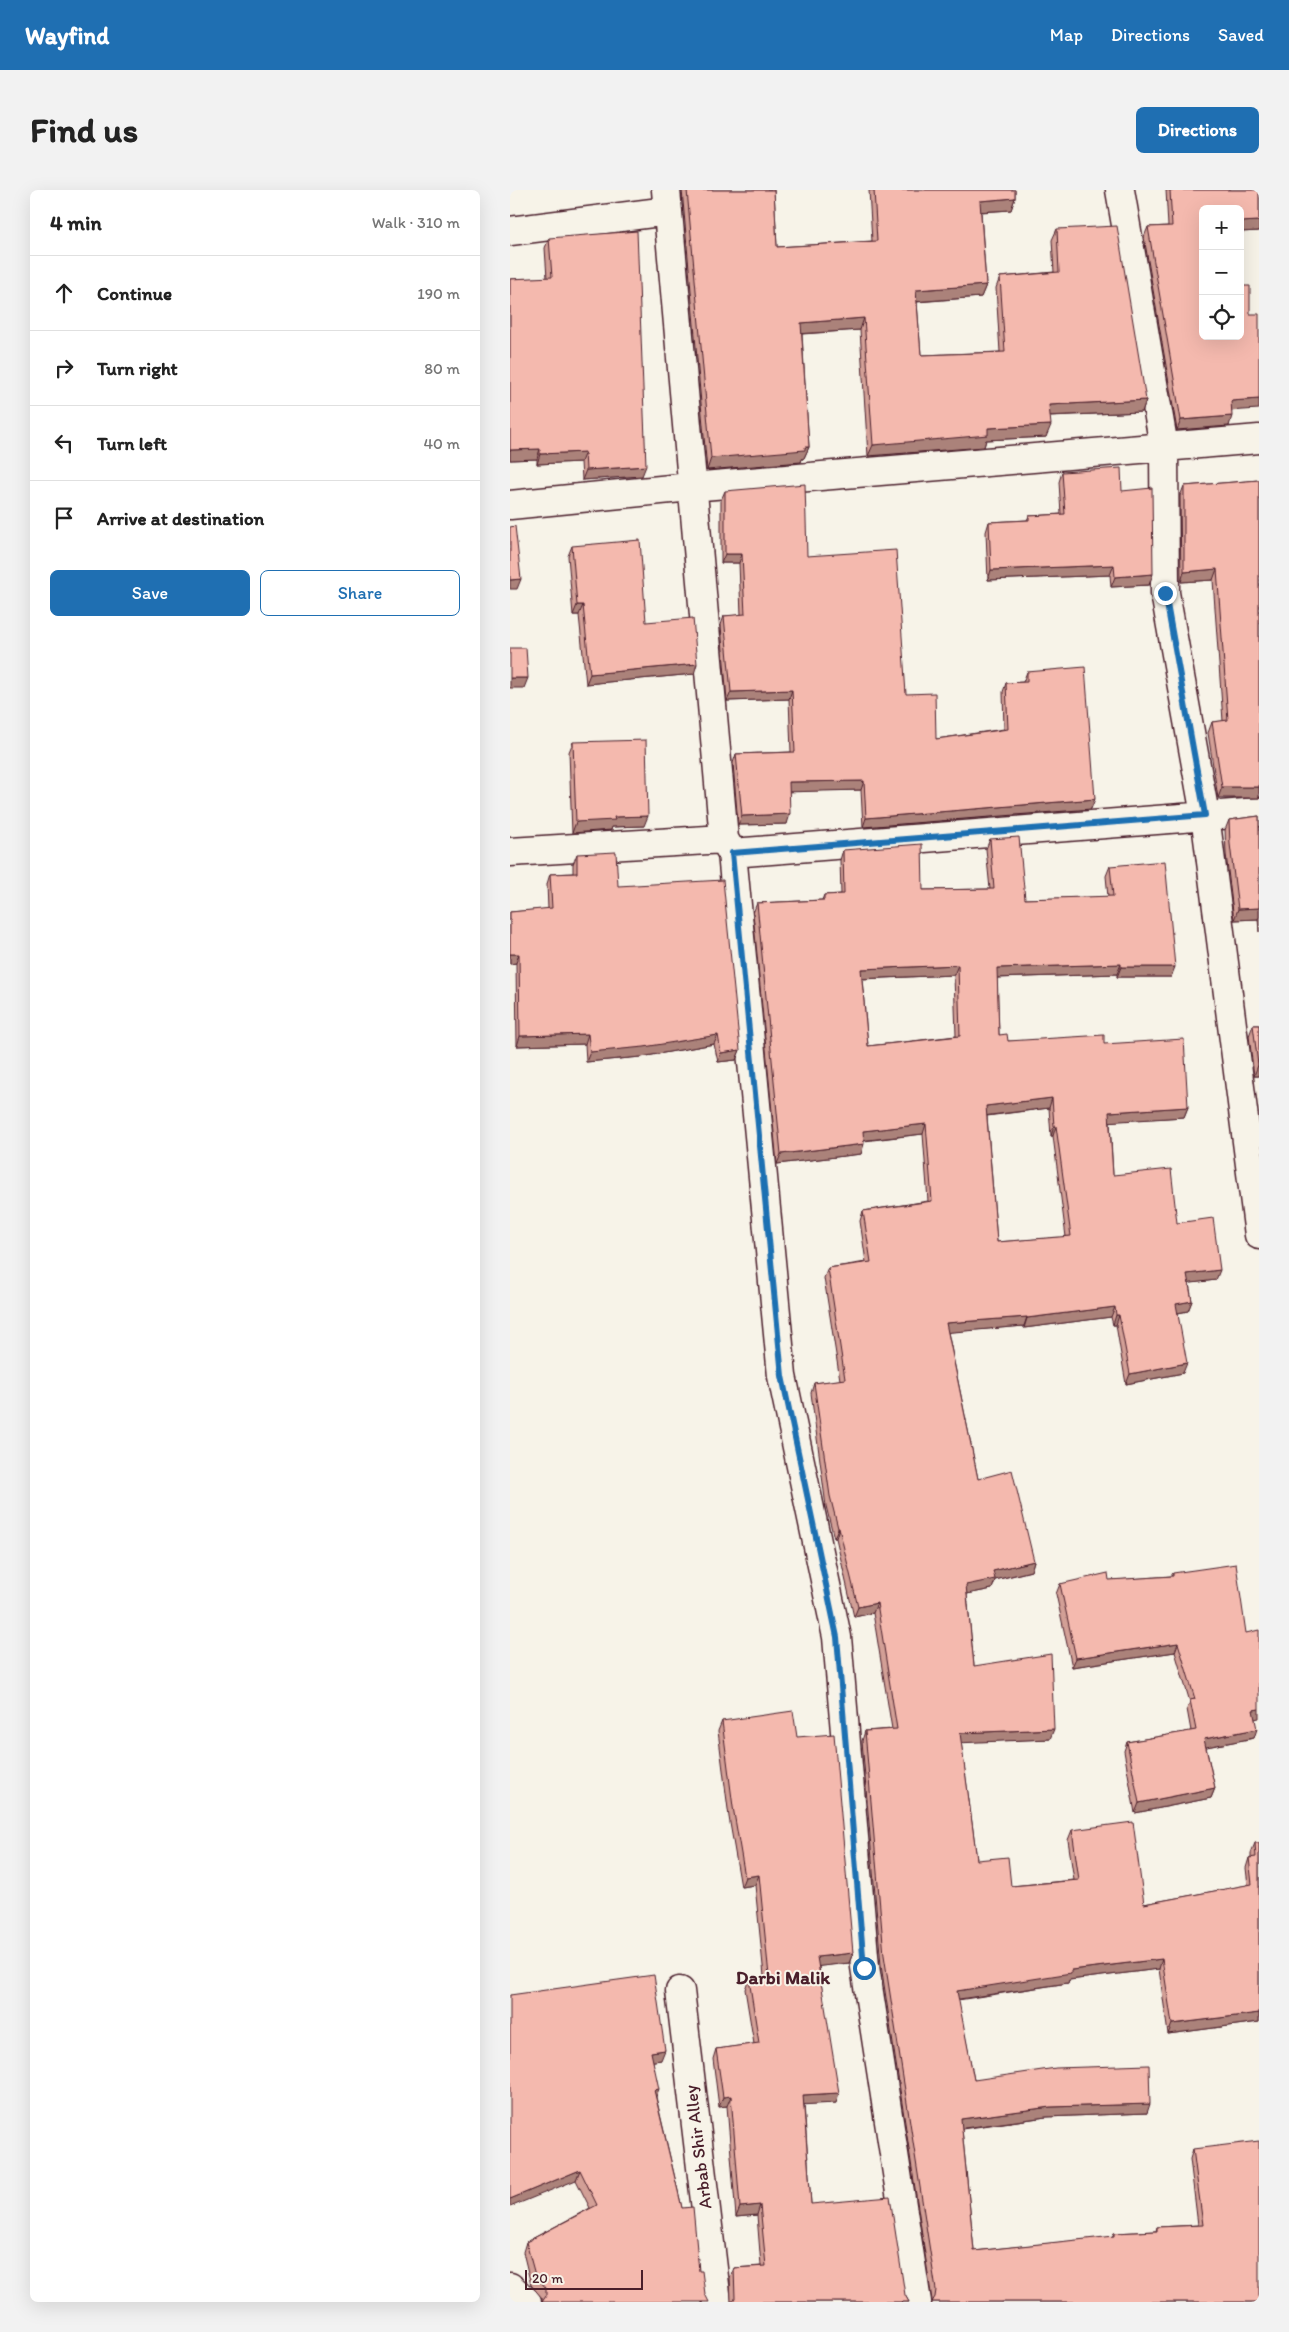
<!DOCTYPE html>
<html lang="en">
<head>
<meta charset="utf-8">
<style>
  body { margin:0; font-family:Itim,sans-serif; background:#f2f2f2; color:#222 }
  .controls { position:absolute; right:15px; top:15px; display:grid; overflow:hidden; border-radius:8px; box-shadow:0 5px 20px #0002 }
  .controls button { width:45px; height:45px; display:grid; place-items:center; padding:0; border:0; border-bottom:1px solid #e0e0e0; background:#fff; color:#222; font:25px sans-serif }
  .scale { position:absolute; left:15px; bottom:12px; width:118px; box-sizing:border-box; padding-left:5px; border:2px solid #4a1f2b; border-top:0; font-size:14px; line-height:18px; white-space:nowrap; color:#4a1f2b; -webkit-text-stroke:4px #f7f3e8; paint-order:stroke }
  .stop { position:absolute; width:15px; height:15px; margin:-11px; border:4px solid #1f6fb2; border-radius:50%; background:#fff }
  .stop.end { background:#1f6fb2; border-color:#fff; box-shadow:0 1px 5px #0008 }
  .list { margin:0; padding:0; list-style:none }
  h2 { display:flex; justify-content:space-between; align-items:center; height:65px; margin:0; padding:0 20px; font-size:21px }
  h2 small { font-size:16px; font-weight:400; color:#767676 }
  .list li { display:grid; grid-template-columns:32px 1fr auto; gap:15px; align-items:center; box-sizing:border-box; height:75px; padding:0 20px; border-top:1px solid #e0e0e0 }
  .list b { display:block; font-size:19px; white-space:nowrap }
  .list em { font-size:16px; font-style:normal; color:#767676 }
  .actions { display:flex; gap:10px; padding:15px 20px }
  .actions a { flex:1; padding:11px 0; border:1px solid #1f6fb2; border-radius:8px; text-align:center; font-size:18px; color:#1f6fb2 }
  .actions .main { background:#1f6fb2; color:#fff }
  .icon { flex:none; width:28px; height:28px; fill:none; stroke:currentColor; stroke-width:2; stroke-linecap:round; stroke-linejoin:round }
  .map { position:relative; flex:none; width:749px; height:2112px; overflow:hidden; border-radius:8px }
  header { display:flex; align-items:center; gap:30px; box-sizing:border-box; height:70px; padding:0 25px; background:#1f6fb2; color:#fff }
  header strong { font-size:24px }
  nav { display:flex; gap:28px; margin-inline-start:auto; font-size:18px }
  .intro { display:flex; align-items:center; justify-content:space-between; box-sizing:border-box; height:120px; padding:0 30px }
  h1 { margin:0; font-size:35px }
  .button { padding:12px 22px; border-radius:8px; background:#1f6fb2; color:#fff; font-size:18px; font-weight:700 }
  main { display:flex; gap:30px; padding:0 30px }
  aside { flex:1; background:#fff; border-radius:8px; box-shadow:0 5px 20px #0002 }
  .map>svg:first-child { display:block }
  .lines { fill:none; stroke-linecap:round; stroke-linejoin:round }
  .minor-casing { stroke:#4a1f2b; stroke-width:31 }
  .minor { stroke:#f7f3e8; stroke-width:28 }
  .wall { fill:#d29f96; stroke:#4a1f2b; fill-rule:evenodd }
  .shaded-wall { fill:#ab827a; stroke:#4a1f2b }
  .building { fill:#f4b9ae; stroke:#4a1f2b; fill-rule:evenodd }
  .route { stroke:#1f6fb2; stroke-width:6 }
  .labels { text-anchor:middle; stroke-width:4; stroke-linejoin:round; paint-order:stroke }
  .street-label { font-size:18px; fill:#4a1f2b; stroke:#f7f3e8 }
  .neighbourhood-label { font-size:19px; font-weight:bold; fill:#4a1f2b; stroke:#f7f3e8 }
</style>
</head>
<body>
<header>
<strong>Wayfind</strong>
<nav><a>Map</a><a>Directions</a><a>Saved</a></nav>
</header>
<div class="intro"><h1>Find us</h1><a class="button">Directions</a></div>
<main>
<aside>
<h2>4 min<small>Walk · 310 m</small></h2>
<ul class="list">
<li><svg class="icon" aria-label="ahead" viewBox="0 0 24 24"><path d="M12 20V5M6 11l6-6 6 6"/></svg><div><b>Continue</b></div><em>190 m</em></li>
<li><svg class="icon" aria-label="right" viewBox="0 0 24 24"><path d="M7 20v-9h11M14 6l5 5-5 5"/></svg><div><b>Turn right</b></div><em>80 m</em></li>
<li><svg class="icon" aria-label="left" viewBox="0 0 24 24"><path d="M17 20v-9H6M10 6l-5 5 5 5"/></svg><div><b>Turn left</b></div><em>40 m</em></li>
<li><svg class="icon" aria-label="arrive" viewBox="0 0 24 24"><path d="M6 21V4h12l-3 4 3 4H6"/></svg><div><b>Arrive at destination</b></div></li>
</ul>
<div class="actions"><a class="main">Save</a><a>Share</a></div>
</aside>
<div class="map">
<svg width="749" height="2112" viewBox="0 0 749 2112">
  <rect width="100%" height="100%" fill="#f7f3e8"/>
  <filter id="ink" filterUnits="userSpaceOnUse"><feTurbulence type="fractalNoise" baseFrequency=".02" numOctaves="2"/><feDisplacementMap in="SourceGraphic" scale="10" xChannelSelector="R" yChannelSelector="G"/><feConvolveMatrix kernelMatrix="1 2 1 2 8 2 1 2 1" color-interpolation-filters="sRGB"/></filter>
  <g filter="url(#ink)">
    <g class="lines">
      <defs>
        <path id="minor" d="M 156,0 L 214,649
          M 610,0 L 654,257 L 655,403 L 695,625 L 749,1045
          M 0,41 L 158,21
          M 0,315 L 181,297 L 749,249
          M 0,662 L 214,649 L 222,663 L 749,622
          M 222,663 L 272,1186 L 327,1447 L 355,1777 L 407,2112
          M 170,1801 L 207,2112
          M 0,2097 L 17,2112"/>
      </defs>
      <use href="#minor" class="minor-casing"/>
      <use href="#minor" class="minor"/>
    </g>
    <path class="wall" d="M 172,0 L 264,0 L 267,57 L 362,51 L 359,0 L 505,0 L 505,8 L 501,20 L 471,22 L 476,95 L 471,107 L 407,112 L 411,165 L 490,162 L 486,98 L 490,87 L 544,82 L 542,50 L 547,39 L 636,210 L 632,222 L 540,226 L 536,247 L 476,250 L 474,257 L 358,266 L 350,140 L 292,144 L 299,257 L 294,268 L 292,269 L 291,272 L 197,280 Z
      M 656,0 L 749,0 L 749,41 L 730,42 L 730,19 L 693,19 L 722,220 L 719,236 L 667,240 L 634,47 L 638,37 L 658,36 Z
      M 39,48 L 132,286 L 72,290 L 71,272 L 27,274 L 27,269 L 0,270 L 0,89 L 37,88 L 35,58 Z
      M 552,282 L 612,301 L 639,395 L 601,397 L 600,385 L 478,390 L 476,342 L 479,332 L 517,330 L 519,326 L 551,324 L 549,292 Z
      M 749,290 L 749,608 L 708,608 L 698,543 L 702,532 L 713,531 L 703,390 L 671,392 L 670,306 L 674,296 Z
      M 215,301 L 297,366 L 396,504 L 426,549 L 494,539 L 493,502 L 496,493 L 513,492 L 517,482 L 581,619 L 353,637 L 351,600 L 279,601 L 277,634 L 228,635 L 223,573 L 226,564 L 281,562 L 279,509 L 217,511 L 211,435 L 214,426 L 231,425 L 229,373 L 211,373 L 211,310 Z
      M 62,356 L 136,432 L 184,484 L 76,494 L 69,425 L 63,425 L 58,366 Z
      M 63,552 L 134,636 L 102,637 L 101,640 L 62,643 L 59,562 Z
      M 749,626 L 749,742 L 748,729 L 724,730 L 716,664 L 715,640 L 719,630 Z
      M 480,649 L 515,709 L 598,707 L 596,686 L 600,676 L 661,787 L 607,787 L 607,784 L 487,788 L 489,845 L 498,851 L 594,854 L 678,917 L 674,927 L 600,931 L 603,985 L 667,1033 L 706,1090 L 679,1093 L 682,1111 L 678,1121 L 668,1123 L 673,1183 L 616,1194 L 606,1135 L 603,1135 L 601,1127 L 514,1138 L 514,1136 L 438,1142 L 468,1289 L 524,1371 L 521,1381 L 485,1390 L 482,1399 L 457,1404 L 464,1476 L 540,1549 L 451,1552 L 467,1670 L 501,1696 L 564,1690 L 558,1650 L 562,1640 L 634,1714 L 738,1695 L 736,1678 L 739,1668 L 741,1667 L 741,1663 L 745,1653 L 749,1653 L 749,1832 L 658,1844 L 649,1779 L 559,1790 L 558,1793 L 448,1810 L 464,1890 L 637,1923 L 536,1927 L 452,1939 L 464,2061 L 602,2047 L 604,2043 L 646,2041 L 647,2037 L 688,2035 L 680,1969 L 683,1959 L 749,2112 L 422,2112 L 422,2110 L 371,1775 L 352,1551 L 355,1541 L 382,1539 L 363,1423 L 344,1427 L 326,1348 L 324,1348 L 316,1316 L 301,1203 L 304,1193 L 330,1190 L 314,1088 L 318,1078 L 356,1072 L 350,1031 L 353,1021 L 418,1011 L 413,944 L 354,951 L 351,964 L 267,974 L 243,723 L 247,713 L 312,710 L 314,705 L 331,704 L 330,670 L 333,660 L 413,700 L 480,699 L 476,659 ZM 444,785 L 446,846 L 358,856 L 352,789 ZM 539,918 L 541,946 L 543,946 L 556,1047 L 487,1052 L 477,926 Z
      M 67,664 L 108,696 L 230,860 L 226,870 L 208,872 L 204,854 L 131,867 L 76,872 L 75,854 L 7,856 L 6,773 L 0,774 L 0,722 L 38,719 L 37,694 L 40,684 L 63,683 L 63,674 Z
      M 743,835 L 749,835 L 749,886 L 744,886 L 739,846 Z
      M 663,1383 L 745,1529 L 744,1548 L 696,1557 L 705,1598 L 701,1608 L 625,1623 L 614,1561 L 617,1552 L 681,1541 L 677,1519 L 680,1512 L 665,1462 L 562,1477 L 546,1404 L 550,1394 L 661,1386 Z
      M 212,1531 L 287,1547 L 343,1763 L 339,1773 L 309,1776 L 326,1913 L 294,1914 L 301,2014 L 395,2105 L 399,2112 L 221,2112 L 220,2088 L 224,2078 L 251,2076 L 247,2025 L 226,2027 L 217,1916 L 209,1917 L 203,1869 L 206,1859 L 244,1854 L 235,1799 L 239,1789 L 254,1786 L 245,1695 L 231,1697 L 219,1627 L 208,1541 Z
      M 0,1805 L 151,1870 L 143,1871 L 146,1907 L 172,2018 L 32,2112 L 32,2108 L 21,2095 L 13,2062 L 16,2052 L 80,2018 L 66,1990 Z"/>
    <path class="shaded-wall" d="M 505,8 L 501,20 L 466,22 L 470,11 Z
      M 749,31 L 749,41 L 730,42 L 730,32 Z
      M 476,95 L 471,107 L 402,112 L 406,100 Z
      M 354,128 L 350,140 L 287,144 L 291,133 Z
      M 749,209 L 749,219 L 718,221 L 721,211 Z
      M 636,210 L 632,222 L 535,226 L 539,215 Z
      M 722,226 L 719,236 L 667,240 L 671,230 Z
      M 541,235 L 536,247 L 476,250 L 474,257 L 358,266 L 363,255 L 478,238 Z
      M 299,257 L 294,268 L 292,269 L 291,272 L 197,280 L 201,268 Z
      M 30,259 L 27,269 L 0,270 L 0,260 Z
      M 75,262 L 71,272 L 27,274 L 30,264 Z
      M 136,276 L 132,286 L 72,290 L 76,280 Z
      M 215,364 L 232,364 L 229,373 L 211,373 Z
      M 604,375 L 600,385 L 478,390 L 481,380 Z
      M 707,379 L 703,390 L 671,392 L 674,382 Z
      M 643,384 L 639,395 L 601,397 L 605,387 Z
      M 11,389 L 7,399 L 0,399 L 0,390 Z
      M 67,415 L 73,415 L 69,425 L 63,425 Z
      M 187,474 L 184,484 L 76,494 L 80,484 Z
      M 0,488 L 18,488 L 14,498 L 0,498 Z
      M 282,500 L 279,509 L 217,511 L 221,502 Z
      M 354,591 L 351,600 L 275,602 L 279,592 Z
      M 712,597 L 749,597 L 749,608 L 708,608 Z
      M 585,609 L 581,619 L 353,637 L 356,628 Z
      M 280,624 L 277,634 L 228,635 L 232,626 Z
      M 138,626 L 134,636 L 102,637 L 101,640 L 62,643 L 66,632 L 104,627 Z
      M 749,718 L 749,727 L 748,729 L 724,730 L 728,719 Z
      M 0,764 L 9,764 L 6,773 L 0,774 Z
      M 611,774 L 607,784 L 483,788 L 487,778 Z
      M 448,775 L 444,785 L 347,789 L 351,779 Z
      M 611,777 L 665,777 L 661,787 L 607,787 Z
      M 78,844 L 75,854 L 7,856 L 10,846 Z
      M 208,845 L 204,854 L 131,867 L 76,872 L 80,862 Z
      M 230,860 L 226,870 L 208,872 L 211,863 Z
      M 748,875 L 749,875 L 749,886 L 744,886 Z
      M 542,908 L 539,918 L 473,926 L 476,916 Z
      M 678,917 L 674,927 L 595,932 L 599,922 Z
      M 416,934 L 413,944 L 349,951 L 353,941 Z
      M 544,936 L 546,936 L 543,946 L 541,946 Z
      M 354,954 L 351,964 L 267,974 L 271,964 Z
      M 710,1080 L 706,1090 L 674,1094 L 677,1084 Z
      M 682,1111 L 678,1121 L 662,1124 L 666,1114 Z
      M 605,1117 L 601,1127 L 514,1138 L 517,1128 Z
      M 606,1125 L 609,1125 L 606,1135 L 603,1135 Z
      M 517,1127 L 514,1136 L 432,1143 L 436,1133 Z
      M 677,1173 L 673,1183 L 616,1194 L 620,1184 Z
      M 328,1338 L 329,1338 L 326,1348 L 324,1348 Z
      M 524,1371 L 521,1381 L 485,1390 L 482,1399 L 452,1405 L 456,1395 L 483,1381 Z
      M 367,1413 L 363,1423 L 344,1427 L 348,1417 Z
      M 668,1453 L 665,1462 L 562,1477 L 566,1468 Z
      M 749,1519 L 749,1528 L 740,1530 L 743,1520 Z
      M 544,1539 L 540,1549 L 446,1553 L 450,1543 Z
      M 747,1539 L 744,1548 L 691,1558 L 694,1549 Z
      M 705,1598 L 701,1608 L 625,1623 L 629,1613 Z
      M 249,1685 L 245,1695 L 231,1697 L 235,1687 Z
      M 343,1763 L 339,1773 L 304,1777 L 307,1767 Z
      M 652,1769 L 649,1779 L 559,1790 L 558,1793 L 443,1810 L 447,1801 L 561,1780 Z
      M 749,1823 L 749,1832 L 658,1844 L 662,1834 Z
      M 155,1860 L 151,1870 L 138,1872 L 141,1862 Z
      M 149,1899 L 145,1909 L 144,1900 Z
      M 329,1903 L 326,1913 L 289,1915 L 293,1905 Z
      M 221,1906 L 217,1916 L 209,1917 L 213,1907 Z
      M 640,1914 L 637,1923 L 536,1927 L 447,1939 L 451,1929 L 540,1917 Z
      M 70,1980 L 66,1990 L 0,2017 L 0,2009 Z
      M 250,2015 L 247,2025 L 226,2027 L 230,2017 Z"/>
    <path class="building" d="M 177,0 L 264,0 L 267,57 L 367,51 L 364,0 L 505,0 L 505,8 L 470,11 L 476,95 L 406,100 L 411,165 L 495,162 L 490,87 L 549,82 L 547,39 L 607,36 L 636,210 L 539,215 L 541,235 L 478,238 L 478,245 L 363,255 L 354,128 L 291,133 L 299,257 L 295,257 L 295,260 L 201,268 Z
      M 660,0 L 749,0 L 749,31 L 730,32 L 730,19 L 693,19 L 693,146 L 730,146 L 730,96 L 740,96 L 740,124 L 749,124 L 749,209 L 721,211 L 722,226 L 671,230 L 638,37 L 662,36 Z
      M 127,41 L 136,276 L 76,280 L 75,262 L 30,264 L 30,259 L 0,260 L 0,89 L 42,87 L 39,48 Z
      M 611,278 L 612,301 L 642,298 L 643,384 L 605,387 L 604,375 L 481,380 L 479,332 L 519,330 L 519,326 L 555,324 L 552,282 Z
      M 749,290 L 749,597 L 712,597 L 702,532 L 718,530 L 707,379 L 674,382 L 674,296 Z
      M 295,294 L 297,366 L 386,360 L 396,504 L 425,503 L 426,549 L 498,539 L 496,493 L 517,492 L 517,482 L 575,477 L 585,609 L 356,628 L 354,591 L 279,592 L 280,624 L 232,626 L 226,564 L 285,562 L 282,500 L 221,502 L 214,426 L 235,424 L 232,364 L 215,364 L 215,301 Z
      M 5,336 L 11,389 L 0,390 L 0,337 Z
      M 130,350 L 136,432 L 183,428 L 187,474 L 80,484 L 73,415 L 67,415 L 62,356 Z
      M 0,458 L 16,458 L 18,488 L 0,488 Z
      M 136,550 L 138,626 L 104,627 L 105,630 L 66,632 L 63,552 Z
      M 749,626 L 749,718 L 728,719 L 720,654 L 719,630 Z
      M 509,647 L 515,709 L 603,706 L 600,676 L 655,671 L 665,777 L 611,777 L 611,774 L 487,778 L 489,845 L 497,844 L 498,851 L 594,845 L 594,854 L 674,849 L 678,917 L 599,922 L 603,985 L 661,979 L 667,1033 L 703,1028 L 710,1080 L 677,1084 L 682,1111 L 666,1114 L 677,1173 L 620,1184 L 609,1125 L 606,1125 L 605,1117 L 517,1128 L 517,1127 L 436,1133 L 468,1289 L 502,1280 L 524,1371 L 483,1381 L 485,1389 L 456,1395 L 464,1476 L 541,1464 L 544,1539 L 450,1543 L 467,1670 L 498,1667 L 501,1696 L 569,1690 L 562,1640 L 623,1632 L 634,1714 L 742,1694 L 739,1668 L 746,1667 L 745,1653 L 749,1653 L 749,1823 L 662,1834 L 652,1769 L 561,1780 L 561,1783 L 447,1801 L 464,1890 L 546,1878 L 639,1875 L 640,1914 L 540,1917 L 451,1929 L 464,2061 L 604,2046 L 604,2043 L 647,2041 L 647,2037 L 693,2035 L 683,1959 L 749,1951 L 749,2112 L 422,2112 L 425,2107 L 426,2100 L 374,1765 L 355,1541 L 387,1539 L 367,1413 L 348,1417 L 329,1338 L 328,1338 L 320,1306 L 304,1193 L 335,1189 L 318,1078 L 361,1072 L 353,1021 L 422,1011 L 416,934 L 353,941 L 354,954 L 271,964 L 247,713 L 314,710 L 314,705 L 334,704 L 333,660 L 412,654 L 413,700 L 484,699 L 480,649 ZM 448,775 L 450,846 L 358,856 L 351,779 ZM 542,908 L 544,936 L 546,936 L 561,1046 L 487,1052 L 476,916 Z
      M 106,662 L 108,696 L 213,690 L 230,860 L 211,863 L 208,845 L 134,857 L 80,862 L 78,844 L 10,846 L 9,764 L 0,764 L 0,722 L 42,718 L 40,684 L 67,683 L 67,664 Z
      M 743,835 L 749,835 L 749,875 L 748,875 Z
      M 726,1374 L 736,1443 L 749,1440 L 749,1519 L 743,1520 L 747,1539 L 694,1549 L 705,1598 L 629,1613 L 617,1552 L 686,1540 L 680,1510 L 685,1509 L 668,1453 L 566,1468 L 550,1394 L 598,1383 L 599,1390 L 663,1386 L 663,1383 Z
      M 283,1521 L 287,1547 L 324,1544 L 343,1763 L 307,1767 L 329,1903 L 293,1905 L 301,2014 L 380,2007 L 395,2105 L 399,2112 L 222,2112 L 225,2108 L 224,2078 L 256,2076 L 250,2015 L 230,2017 L 221,1906 L 213,1907 L 206,1859 L 249,1853 L 239,1789 L 259,1786 L 249,1685 L 235,1687 L 223,1617 L 212,1531 Z
      M 144,1785 L 155,1860 L 141,1862 L 149,1899 L 144,1900 L 172,2018 L 183,2017 L 189,2081 L 192,2081 L 195,2104 L 199,2112 L 32,2112 L 36,2106 L 36,2098 L 25,2085 L 16,2052 L 87,2015 L 70,1980 L 0,2009 L 0,1805 Z"/>
  </g>
  <g class="lines" filter="url(#ink)">
    <path class="route" d="M 354,1778 L 327,1447 L 272,1186 L 222,663 L 695,625 L 655,403"/>
  </g>
  <g class="labels">
    <g class="street-label">
      <text transform="translate(188 1957) rotate(-97)" y="6">Arbab Shir Alley</text>
    </g>
    <g class="neighbourhood-label">
      <text x="273" y="1794">Darbi Malik</text>
    </g>
  </g>
</svg>
<div class="controls">
<button>+</button>
<button>−</button>
<button><svg class="icon" aria-label="locate" viewBox="0 0 24 24"><circle cx="12" cy="12" r="6"/><path d="M12 2v4M12 18v4M2 12h4M18 12h4"/></svg></button>
</div>
<div class="scale">20 m</div>
<div class="stop" style="left:354px;top:1778px"></div>
<div class="stop end" style="left:655px;top:403px"></div>
</div>
</main>
</body>
</html>
